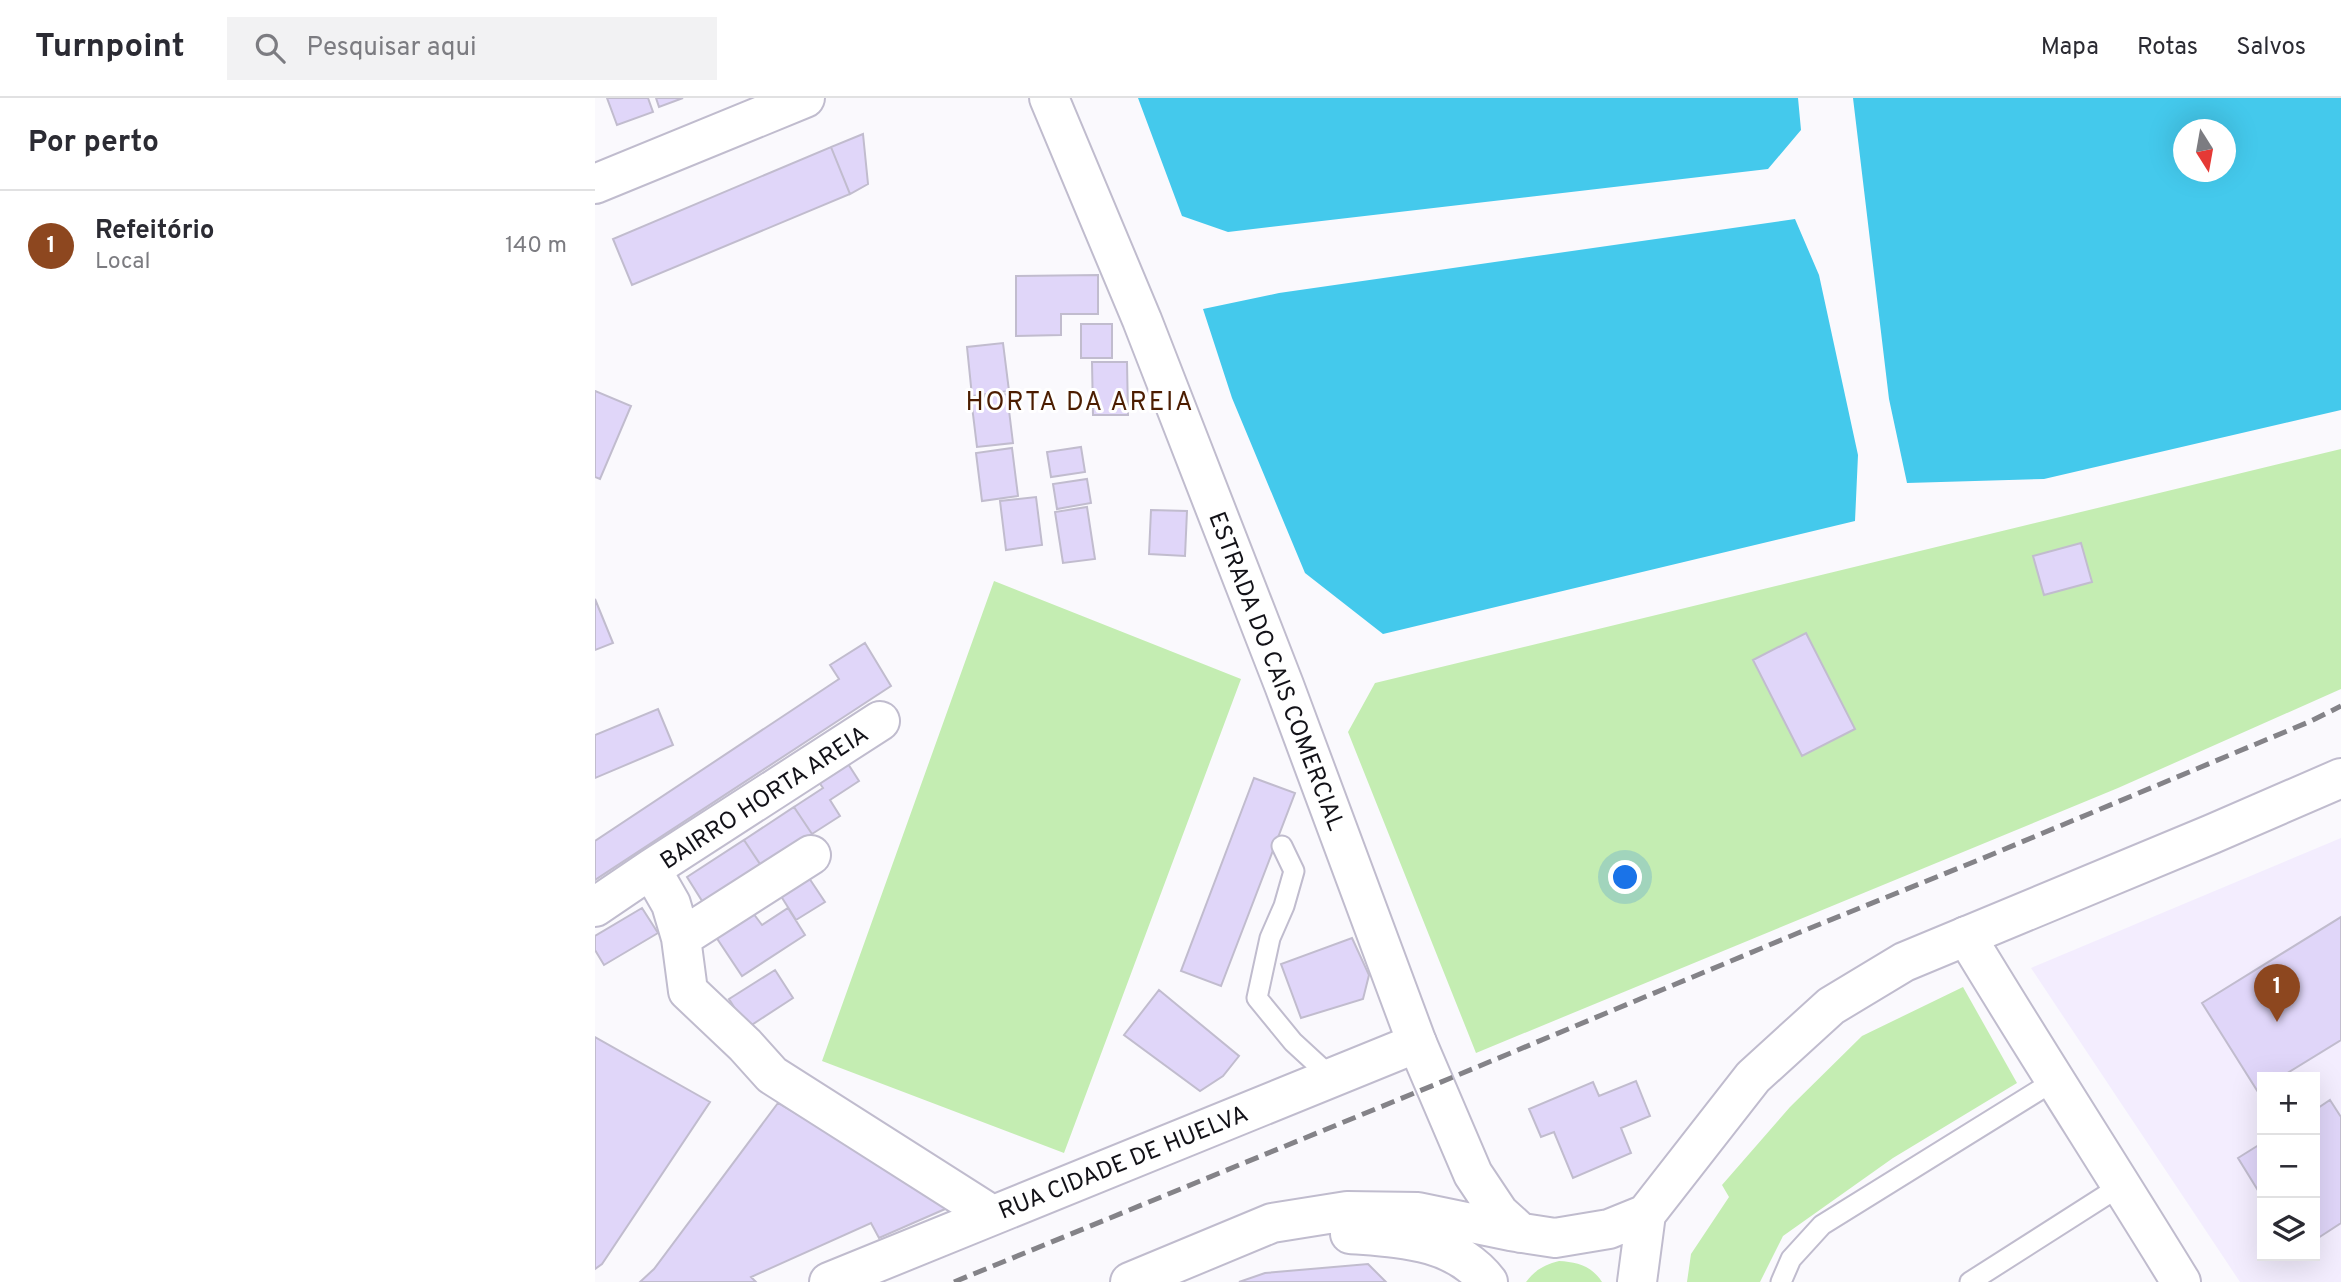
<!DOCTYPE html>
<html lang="pt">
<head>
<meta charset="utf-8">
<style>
  body { margin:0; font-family:Overpass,sans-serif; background:#f2f2f3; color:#2b2b33 }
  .controls { position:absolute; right:21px; bottom:21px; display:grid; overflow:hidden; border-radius:0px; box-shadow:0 7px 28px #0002 }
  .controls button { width:63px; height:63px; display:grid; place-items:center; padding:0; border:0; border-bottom:2px solid #e1e1e2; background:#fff; color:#2b2b33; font:35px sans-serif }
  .compass { position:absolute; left:1578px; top:21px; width:63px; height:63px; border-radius:50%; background:#fff; box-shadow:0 7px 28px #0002; rotate:169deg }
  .you { position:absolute; left:1031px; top:780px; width:24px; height:24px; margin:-18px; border:5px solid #fff; border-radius:50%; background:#1a73e8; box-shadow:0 0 0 10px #1a73e833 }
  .badge { display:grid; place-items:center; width:46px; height:46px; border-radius:50%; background:#8d471f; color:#fff; font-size:23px; font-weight:700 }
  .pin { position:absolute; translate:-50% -58px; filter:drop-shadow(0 2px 4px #0008) }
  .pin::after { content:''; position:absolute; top:37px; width:24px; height:21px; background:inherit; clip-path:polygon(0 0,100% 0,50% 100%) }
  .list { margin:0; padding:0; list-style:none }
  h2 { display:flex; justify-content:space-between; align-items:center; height:91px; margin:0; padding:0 28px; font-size:30px }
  h2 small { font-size:23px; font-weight:400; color:#7c7c81 }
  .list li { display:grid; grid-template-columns:46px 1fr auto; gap:21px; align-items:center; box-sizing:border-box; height:112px; padding:0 28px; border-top:2px solid #e1e1e2 }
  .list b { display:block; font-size:26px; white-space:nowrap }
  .list p { margin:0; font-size:23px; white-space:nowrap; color:#7c7c81 }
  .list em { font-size:23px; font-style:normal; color:#7c7c81 }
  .icon { flex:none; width:38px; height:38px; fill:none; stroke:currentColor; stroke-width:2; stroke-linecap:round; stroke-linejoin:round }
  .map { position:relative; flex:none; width:1746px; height:1184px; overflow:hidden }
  header { display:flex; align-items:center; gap:42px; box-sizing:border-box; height:98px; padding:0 35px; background:#fff; border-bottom:2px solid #e1e1e2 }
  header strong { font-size:33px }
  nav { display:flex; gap:38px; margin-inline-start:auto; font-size:24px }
  .search { width:490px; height:63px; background:#f2f2f3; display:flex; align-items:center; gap:18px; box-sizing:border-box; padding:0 24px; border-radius:0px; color:#7c7c81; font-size:26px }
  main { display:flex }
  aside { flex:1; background:#fff }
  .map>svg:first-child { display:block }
  .education { fill:#f3edfe; fill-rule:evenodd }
  .green { fill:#c4edb2 }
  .water { fill:#44c9ec; fill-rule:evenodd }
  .building { fill:#e0d6f9; stroke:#c1bcce; stroke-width:2 }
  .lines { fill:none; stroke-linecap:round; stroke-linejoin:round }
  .service-casing { stroke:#c0bcce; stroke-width:23 }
  .minor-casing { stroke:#c0bcce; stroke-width:42 }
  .tertiary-casing { stroke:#c0bcce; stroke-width:42 }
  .service { stroke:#fff; stroke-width:19 }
  .minor { stroke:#fff; stroke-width:38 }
  .tertiary { stroke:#fff; stroke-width:38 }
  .rail { stroke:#848388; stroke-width:5; stroke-dasharray:14 7; stroke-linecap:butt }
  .labels { text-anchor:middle; stroke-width:6; stroke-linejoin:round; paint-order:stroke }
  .street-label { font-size:24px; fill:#131218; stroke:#fff }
  .neighbourhood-label { font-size:26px; letter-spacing:2px; fill:#4c1d01; stroke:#fff }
</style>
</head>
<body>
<header>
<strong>Turnpoint</strong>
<div class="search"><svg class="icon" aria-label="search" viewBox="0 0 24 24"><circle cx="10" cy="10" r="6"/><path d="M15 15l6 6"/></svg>Pesquisar aqui</div>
<nav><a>Mapa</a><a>Rotas</a><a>Salvos</a></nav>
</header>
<main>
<aside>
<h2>Por perto<small></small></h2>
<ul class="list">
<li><span class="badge">1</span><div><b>Refeitório</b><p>Local</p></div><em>140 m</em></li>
</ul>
</aside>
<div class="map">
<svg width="1746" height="1184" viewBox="0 0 1746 1184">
  <rect width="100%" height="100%" fill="#faf9fd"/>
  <path class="education" d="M 1746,740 L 1746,1184 L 1645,1184 L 1436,870 ZM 1667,979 L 1720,979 L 1720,1158 L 1667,1158 Z"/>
  <path class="green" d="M 1746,351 L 1746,591 L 1523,690 L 881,955 L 753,634 L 780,585 Z
    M 399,483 L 646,581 L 469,1055 L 227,963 Z
    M 1368,889 L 1422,985 L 1298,1060 L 1188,1138 L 1165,1184 L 1092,1184 L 1096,1156 L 1134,1099 L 1127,1087 L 1195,1009 L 1267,938 Z
    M 964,1163 C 982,1164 997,1168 1007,1184 L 931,1184 C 940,1172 949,1167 964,1163 Z"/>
  <path class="water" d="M 543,0 L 1203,0 L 1206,32 L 1173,71 L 633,134 L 587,118 Z
    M 1258,0 L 1746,0 L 1746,312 L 1449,381 L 1312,385 L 1294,301 ZM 1588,32 L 1630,32 L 1630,74 L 1588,74 Z
    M 1200,121 L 1224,177 L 1263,357 L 1260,423 L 788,536 L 710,475 L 637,300 L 608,211 L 684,195 Z"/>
  <path class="building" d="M 12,0 L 53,0 L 58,14 L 22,27 Z
    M 61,0 L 88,0 L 64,9 Z
    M 268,36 L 273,86 L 255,96 L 236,49 Z
    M 236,49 L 255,96 L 37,187 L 18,141 Z
    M 503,177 L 503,216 L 466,216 L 466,237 L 421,238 L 421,178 Z
    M 486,226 L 517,226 L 517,260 L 486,260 Z
    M 408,245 L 414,293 L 377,298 L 372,249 Z
    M 497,264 L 532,264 L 533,317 L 498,317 Z
    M 0,293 L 36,308 L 5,381 L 0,379 Z
    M 412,296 L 418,345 L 382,349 L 376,300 Z
    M 486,349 L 490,374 L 456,379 L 452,354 Z
    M 417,350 L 423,398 L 387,403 L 381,355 Z
    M 492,381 L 496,405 L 462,411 L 458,386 Z
    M 441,399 L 447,447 L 411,452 L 405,403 Z
    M 492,409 L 500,461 L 468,465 L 460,414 Z
    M 556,412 L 592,413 L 590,458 L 554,456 Z
    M 1486,445 L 1497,484 L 1449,497 L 1438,458 Z
    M 0,501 L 18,545 L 0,552 Z
    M 1211,535 L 1260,631 L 1207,658 L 1158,562 Z
    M 270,545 L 296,588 L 0,782 L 0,743 L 244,581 L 235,567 Z
    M 63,611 L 78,647 L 0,680 L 0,637 Z
    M 248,658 L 264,683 L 235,702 L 245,718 L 217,736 L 199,709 L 228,690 L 219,677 Z
    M 659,680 L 700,695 L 626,888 L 586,873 Z
    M 199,709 L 217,736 L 167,769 L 149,742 Z
    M 149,742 L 167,769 L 109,806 L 92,779 Z
    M 212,777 L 230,804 L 201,822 L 184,795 Z
    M 47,810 L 63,835 L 9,867 L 0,852 L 0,838 Z
    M 193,810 L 210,837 L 147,878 L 121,839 L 158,815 L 167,827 Z
    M 1746,819 L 1746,942 L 1686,979 L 1667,979 L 1667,991 L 1663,994 L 1607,905 Z
    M 757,840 L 774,877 L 768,901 L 706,920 L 686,866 Z
    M 180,872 L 198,900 L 152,930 L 134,901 Z
    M 564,892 L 644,958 L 628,978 L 605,993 L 529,937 Z
    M 0,939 L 115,1004 L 7,1166 L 0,1171 Z
    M 1041,983 L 1055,1018 L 1026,1030 L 1036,1055 L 978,1080 L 959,1034 L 946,1039 L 934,1011 L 998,984 L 1004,998 Z
    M 1735,1002 L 1746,1019 L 1746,1125 L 1720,1142 L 1720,1012 Z
    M 183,1005 L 357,1108 L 284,1140 L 276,1125 L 156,1179 L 161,1184 L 45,1184 L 59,1171 Z
    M 1667,1045 L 1667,1099 L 1643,1060 Z
    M 773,1166 L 791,1184 L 644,1184 L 670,1175 Z"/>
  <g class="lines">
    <defs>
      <path id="service" d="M 687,748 L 699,773 L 689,808 L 675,840 L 662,900 L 698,944 L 736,979
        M 1186,1184 L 1196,1161 L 1227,1127 L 1459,983
        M 1375,1184 L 1527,1087"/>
      <path id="minor" d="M 0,86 L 210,0
        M 285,623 L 56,771 L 76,806 L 86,840 L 93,893 L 150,947 L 177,977 L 397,1117
        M 0,809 L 56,771
        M 1371,838 C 1441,954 1515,1068 1586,1184
        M 86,840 L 216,757
        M 234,1184 L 822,945"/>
      <path id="tertiary" d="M 454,0 L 547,222 L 689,587 L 822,945 L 878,1076 L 904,1115 L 926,1135
        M 755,1136 C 804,1140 860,1141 893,1184
        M 535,1184 L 677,1125 L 752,1113 L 823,1114 L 915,1133 L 960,1140 L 1014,1131 L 1051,1116
        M 1042,1184 L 1051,1116 L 1158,979 L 1236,908 L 1309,864 L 1617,736 L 1746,680"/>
    </defs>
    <use href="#service" class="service-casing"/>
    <use href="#minor" class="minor-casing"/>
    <use href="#tertiary" class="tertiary-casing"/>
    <use href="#service" class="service"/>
    <use href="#minor" class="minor"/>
    <use href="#tertiary" class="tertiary"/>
    <path class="rail" d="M 359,1184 L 839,987 L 1203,835 L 1386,761 L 1716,623 L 1746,608"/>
  </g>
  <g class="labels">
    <g class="street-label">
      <text transform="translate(682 573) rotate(69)" y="8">ESTRADA DO CAIS COMERCIAL</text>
      <text transform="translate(169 699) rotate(-33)" y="8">BAIRRO HORTA AREIA</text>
      <text transform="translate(528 1064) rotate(-22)" y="8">RUA CIDADE DE HUELVA</text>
    </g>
    <g class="neighbourhood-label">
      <text x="485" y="312">HORTA DA AREIA</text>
    </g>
  </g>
</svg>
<div class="controls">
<button>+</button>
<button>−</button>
<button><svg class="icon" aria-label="layers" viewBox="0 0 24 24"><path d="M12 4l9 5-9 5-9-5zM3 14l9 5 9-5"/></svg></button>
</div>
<svg class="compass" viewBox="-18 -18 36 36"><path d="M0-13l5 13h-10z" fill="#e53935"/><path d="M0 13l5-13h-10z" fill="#7c7c81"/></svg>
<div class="you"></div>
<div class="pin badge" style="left:1682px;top:924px">1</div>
</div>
</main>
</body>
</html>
